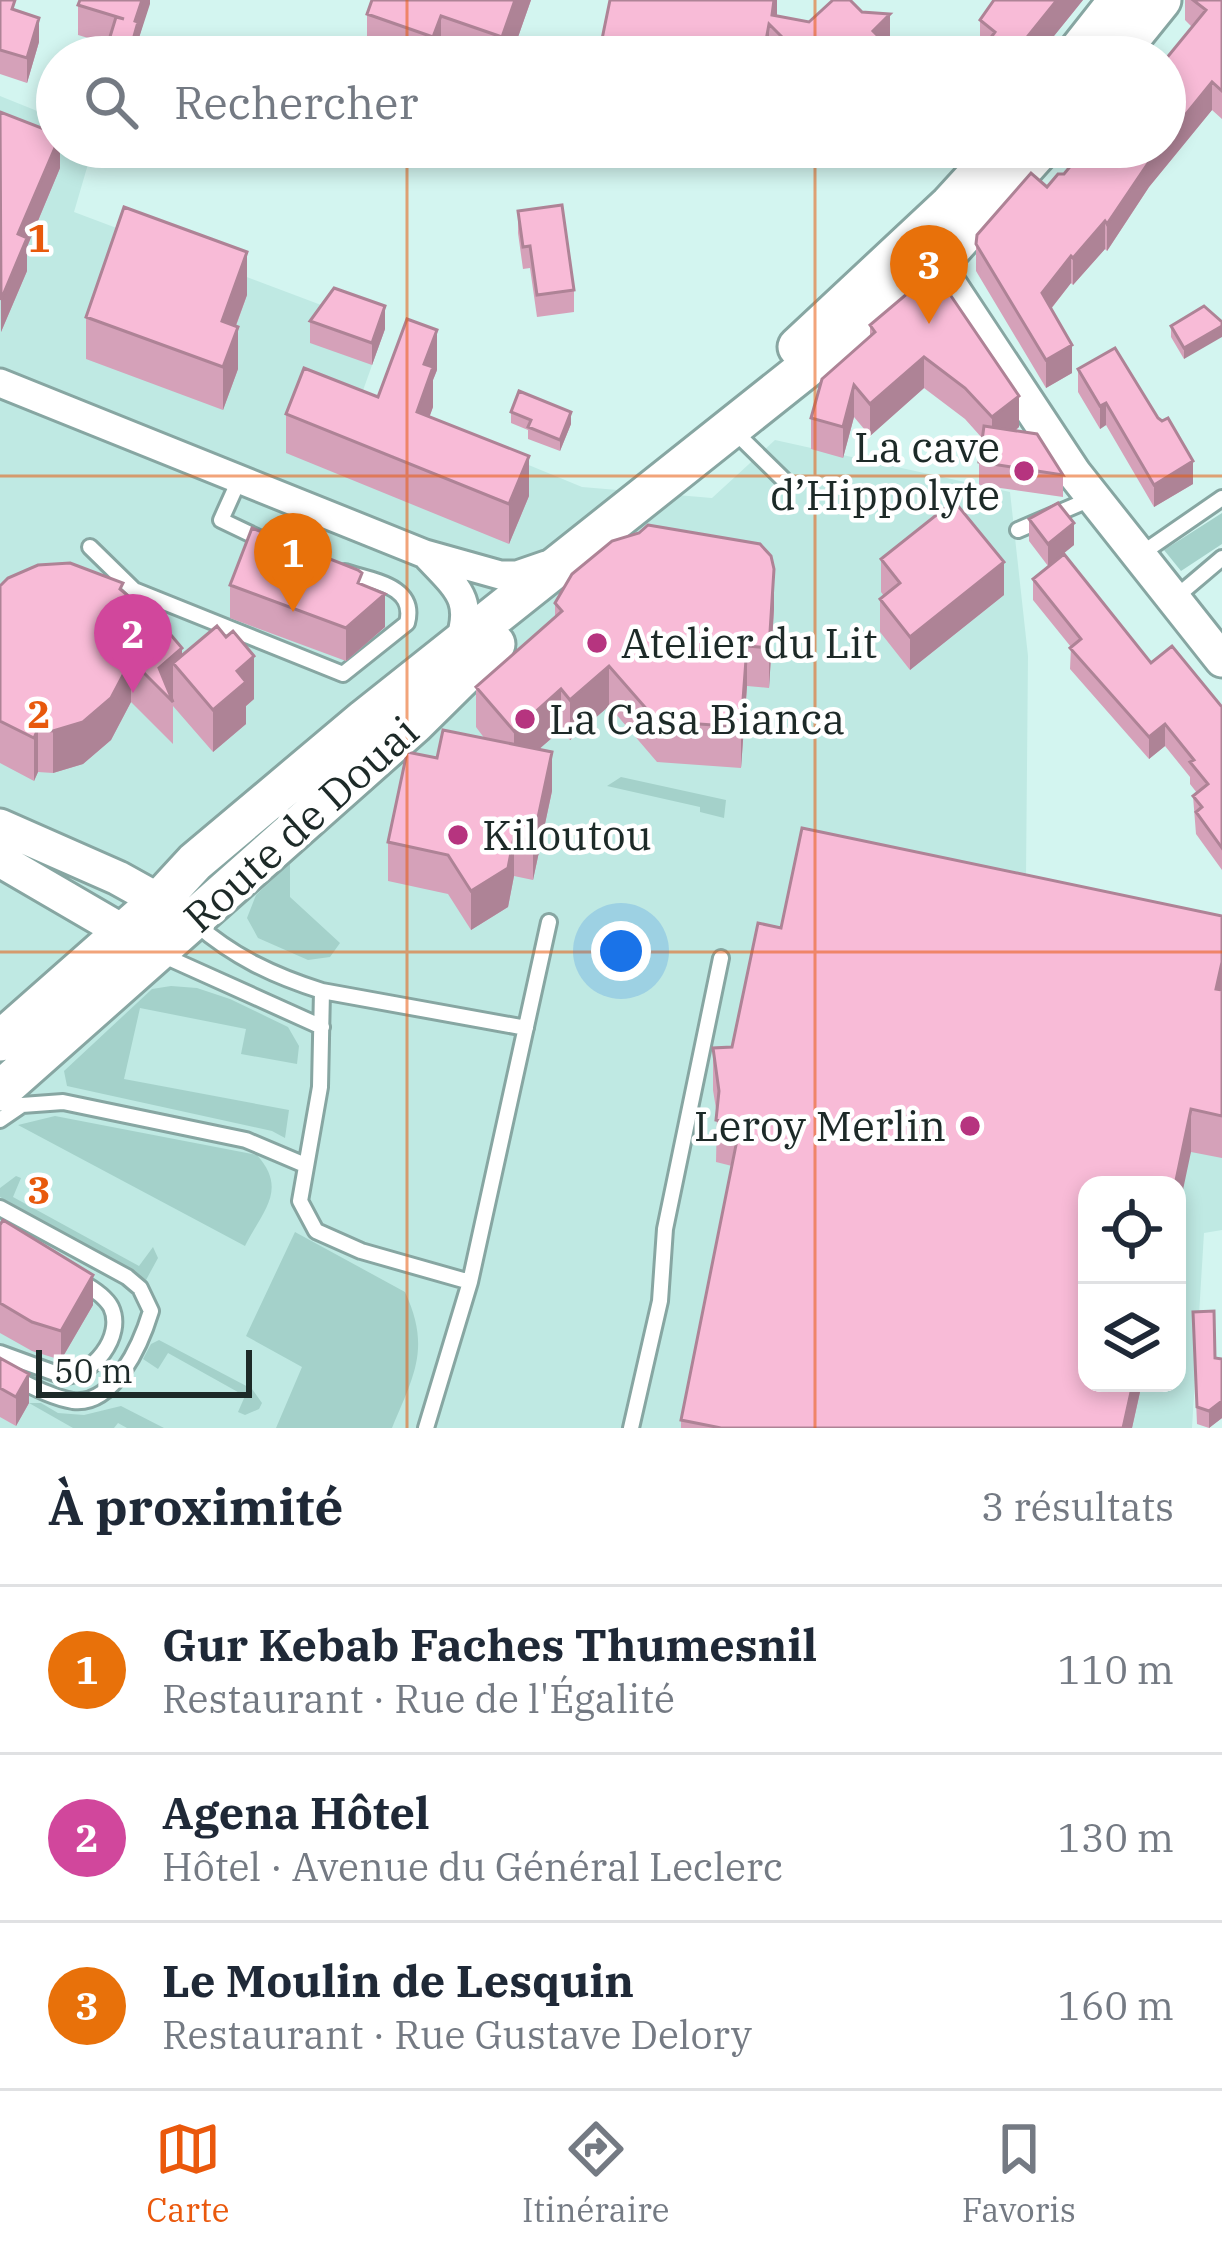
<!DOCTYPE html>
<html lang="fr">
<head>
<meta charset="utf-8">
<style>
  body { margin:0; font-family:"IBM Plex Serif",serif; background:#f2f2f3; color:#1f2937 }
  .controls { position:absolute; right:36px; bottom:36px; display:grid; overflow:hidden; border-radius:24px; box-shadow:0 6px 18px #0003 }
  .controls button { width:108px; height:108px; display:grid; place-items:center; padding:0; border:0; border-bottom:3px solid #e0e1e3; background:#fff; color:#1f2937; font:60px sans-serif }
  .scale { position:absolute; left:36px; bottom:30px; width:216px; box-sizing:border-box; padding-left:12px; border:6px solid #1d2a28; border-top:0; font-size:33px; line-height:42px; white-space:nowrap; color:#1d2a28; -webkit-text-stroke:9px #fff; paint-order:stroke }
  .you { position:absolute; left:621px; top:951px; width:42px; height:42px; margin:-30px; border:9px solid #fff; border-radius:50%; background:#1a73e8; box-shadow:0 0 0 18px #1a73e833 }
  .badge { display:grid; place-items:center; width:78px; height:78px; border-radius:50%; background:#ea580c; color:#fff; font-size:39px; font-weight:700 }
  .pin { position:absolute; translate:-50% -99px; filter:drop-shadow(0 3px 6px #0008) }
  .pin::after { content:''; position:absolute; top:63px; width:42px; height:36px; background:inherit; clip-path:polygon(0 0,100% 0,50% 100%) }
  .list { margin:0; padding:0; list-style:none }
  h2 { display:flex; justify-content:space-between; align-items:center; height:156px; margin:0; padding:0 48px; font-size:51px }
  h2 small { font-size:39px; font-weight:400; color:#747a83 }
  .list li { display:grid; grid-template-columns:78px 1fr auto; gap:36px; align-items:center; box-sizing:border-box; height:168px; padding:0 48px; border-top:3px solid #e0e1e3 }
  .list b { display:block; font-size:45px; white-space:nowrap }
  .list p { margin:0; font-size:39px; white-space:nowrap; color:#747a83 }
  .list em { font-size:39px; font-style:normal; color:#747a83 }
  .icon { flex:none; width:66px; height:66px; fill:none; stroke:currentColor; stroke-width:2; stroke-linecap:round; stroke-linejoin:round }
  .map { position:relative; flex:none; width:1222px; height:1428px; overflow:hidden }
  .search { position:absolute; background:#fff; box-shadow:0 6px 18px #0003; left:36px; right:36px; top:36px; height:132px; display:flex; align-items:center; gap:30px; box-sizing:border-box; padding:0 42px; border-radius:66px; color:#747a83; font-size:45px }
  .sheet { height:660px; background:#fff }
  nav { display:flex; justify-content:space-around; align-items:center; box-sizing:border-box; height:168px; border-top:3px solid #e0e1e3; background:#fff; font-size:33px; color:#747a83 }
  nav a { display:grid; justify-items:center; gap:6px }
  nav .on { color:#ea580c }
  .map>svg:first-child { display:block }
  .built { fill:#bfe9e3; fill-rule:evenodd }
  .green { fill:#a4d1ca }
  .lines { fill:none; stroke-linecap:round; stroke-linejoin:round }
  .service-casing { stroke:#87a6a2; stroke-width:20 }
  .minor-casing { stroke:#87a6a2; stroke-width:33 }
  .tertiary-casing { stroke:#87a6a2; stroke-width:39 }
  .secondary-casing { stroke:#87a6a2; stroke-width:45 }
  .service { stroke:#fff; stroke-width:14 }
  .minor { stroke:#fff; stroke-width:27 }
  .tertiary { stroke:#fff; stroke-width:33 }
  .secondary { stroke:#fff; stroke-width:39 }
  .wall { fill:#d5a1b9 }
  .shaded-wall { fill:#ae8396 }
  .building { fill:#f8bbd7; stroke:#ae8396; stroke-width:3 }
  .grid { fill:none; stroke:#e8590c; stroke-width:3; stroke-opacity:0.55 }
  .poi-dot { fill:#b6347f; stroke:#fff; stroke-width:4.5 }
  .labels { text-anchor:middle; stroke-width:9; stroke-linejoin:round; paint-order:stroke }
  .poi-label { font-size:42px; fill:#1d2a28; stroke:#fff; text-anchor:start }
  .street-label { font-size:42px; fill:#1d2a28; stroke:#fff }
  .grid-label { font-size:39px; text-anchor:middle; font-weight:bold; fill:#e8590c; stroke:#fff; stroke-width:9; stroke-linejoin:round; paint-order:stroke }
</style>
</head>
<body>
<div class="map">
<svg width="1222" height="1428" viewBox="0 0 1222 1428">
  <rect width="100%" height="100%" fill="#d3f5f0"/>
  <path class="built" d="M 0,96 L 57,119 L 57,147 L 93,147 L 74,212 L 385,329 L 361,396 L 582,487 L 712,498 L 775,440 L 1010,492 L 1028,656 L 1026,877 L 1222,927 L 1222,1230 L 1204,1233 L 1192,1428 L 0,1428 ZM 1087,1185 L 1177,1185 L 1177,1383 L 1087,1383 Z"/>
  <path class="green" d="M 1222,513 L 1222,544 L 1181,571 L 1164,550 Z
    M 621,777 L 726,800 L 724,818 L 700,812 L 700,807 L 607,786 Z
    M 290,863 L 290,897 L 340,943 L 330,957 L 308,960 L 258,938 L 247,918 L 256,895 Z
    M 171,986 L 197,988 L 230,999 L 288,1027 L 299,1046 L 297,1064 L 241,1054 L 246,1029 L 140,1008 L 124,1079 L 289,1110 L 285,1138 L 272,1131 L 67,1086 L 64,1071 L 152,989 Z
    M 55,1116 L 257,1155 C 288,1190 263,1210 245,1246 L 18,1125 Z
    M 16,1176 L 21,1178 L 13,1197 L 139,1266 L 153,1247 L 158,1258 L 146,1280 L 0,1197 L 0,1188 Z
    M 295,1232 L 405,1292 C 431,1348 414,1375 392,1428 L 276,1428 L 302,1367 L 246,1336 Z
    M 159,1340 L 252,1389 L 262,1403 L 259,1409 L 245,1415 L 238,1412 L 245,1396 L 168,1353 L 158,1369 L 143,1359 L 151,1344 Z
    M 29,1403 L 41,1403 L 58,1413 L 84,1415 L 121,1406 L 164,1428 L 127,1428 L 118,1423 L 114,1428 L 73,1428 Z"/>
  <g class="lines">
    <defs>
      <path id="service" d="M 732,429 L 788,484
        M 239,480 L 221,520 L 263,540
        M 1018,530 L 1093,498
        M 90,547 L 134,590 L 343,674 L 407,623 C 417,585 371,581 345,572
        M 1138,556 L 1222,498
        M 1176,597 L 1222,558
        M 196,924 C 234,957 274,976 322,991
        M 162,955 L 322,1027
        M 0,1120 L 22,1105 L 63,1102 L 246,1140 L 305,1165
        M 0,1208 L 127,1277 L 140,1288 L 151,1311 C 141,1344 114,1406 73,1401 C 48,1397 23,1381 0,1371
        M 470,1282 L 361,1251 L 316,1231 L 300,1201 L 320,1087 L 322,991 L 526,1028
        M 0,1353 L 63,1376 C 92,1377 125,1336 111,1307 C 105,1296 92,1288 81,1282
        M 426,1428 L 470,1282 L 549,922
        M 631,1428 L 660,1301 L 665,1229 L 721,958"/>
      <path id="minor" d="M 0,383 L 425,554 L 500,575 L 517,575 L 546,565
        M 428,557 C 458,589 475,600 458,646"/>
      <path id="tertiary" d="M 922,243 L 1074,473 L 1222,660
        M 0,826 L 118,878 L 181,913
        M 0,860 L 146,945"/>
      <path id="secondary" d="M 1074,57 L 1119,0
        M 1115,57 L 1161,0
        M 798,347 L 950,205 L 1003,147
        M 0,1041 L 160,900 L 195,862 L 365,719 L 937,264 L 1042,147
        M 0,1091 L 414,724 L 495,644"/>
    </defs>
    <use href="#service" class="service-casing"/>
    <use href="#minor" class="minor-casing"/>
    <use href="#tertiary" class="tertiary-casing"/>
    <use href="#secondary" class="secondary-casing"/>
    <use href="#service" class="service"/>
    <use href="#minor" class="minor"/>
    <use href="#tertiary" class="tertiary"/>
    <use href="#secondary" class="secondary"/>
  </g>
  <path class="wall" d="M 0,0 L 16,10 L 39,42 L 27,83 L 0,74 Z
    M 150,0 L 138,41 L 137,57 L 109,57 L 109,44 L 78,35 L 78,5 Z
    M 372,0 L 531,0 L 511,57 L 367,57 L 367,14 Z
    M 777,0 L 777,16 L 890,57 L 601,57 L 601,44 Z
    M 994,0 L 1083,0 L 1037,57 L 986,57 L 980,53 L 980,20 Z
    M 1185,0 L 1222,0 L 1222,119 L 1212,110 L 1149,187 L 1107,251 L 1105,249 L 1073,285 L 1071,283 L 1051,309 L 1072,373 L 1046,388 L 976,271 L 976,244 L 1064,174 L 1165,147 L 1192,27 L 1185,20 Z
    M 0,112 L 60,147 L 60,168 L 27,247 L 27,271 L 1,332 Z
    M 518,211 L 574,290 L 574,312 L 537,317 L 530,268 L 523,269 L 518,233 Z
    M 934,271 L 1019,427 L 1015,431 L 1063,475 L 1063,497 L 979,485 L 979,462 L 982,438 L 965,419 L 924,388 L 870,436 L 854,417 L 843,458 L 811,449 L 811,418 L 870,337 L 870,325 Z
    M 247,295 L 236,326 L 238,369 L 223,410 L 86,359 L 86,317 Z
    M 1204,306 L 1184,359 L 1171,337 L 1171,326 Z
    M 310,321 L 385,329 L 372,365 L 310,343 Z
    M 1078,369 L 1158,418 L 1193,484 L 1154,507 L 1106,425 L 1100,429 L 1078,392 Z
    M 437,370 L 433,380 L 433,407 L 429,417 L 529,496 L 509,544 L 286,453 L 286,414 L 378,397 Z
    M 511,412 L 571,424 L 560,451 L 528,439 L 528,430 L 511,423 Z
    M 1029,519 L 1074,545 L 1048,566 L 1029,541 Z
    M 881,559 L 1004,595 L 910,670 L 880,632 L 880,599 L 884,596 L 881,592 Z
    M 1033,579 L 1151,663 L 1222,707 L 1222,870 L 1196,834 L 1193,796 L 1197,793 L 1190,784 L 1190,777 L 1165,746 L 1149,759 L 1070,669 L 1071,647 L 1033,600 Z
    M 230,585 L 362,585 L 385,627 L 346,661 L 230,618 Z
    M 0,586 L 123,592 L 149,642 L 182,656 L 254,699 L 246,706 L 246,724 L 213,752 L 173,706 L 173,698 L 173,744 L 131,702 L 111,740 L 83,764 L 53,773 L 38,772 L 34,781 L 0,763 Z
    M 555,603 L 774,609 L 769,688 L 747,686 L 741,768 L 657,762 L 609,706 L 570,740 L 561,730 L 538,750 L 552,791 L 533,880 L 514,876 L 508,907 L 471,930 L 448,894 L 388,881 L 388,842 L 437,758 L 485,739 L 476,727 L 476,687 L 555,617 Z
    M 1222,916 L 1222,1158 L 1191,1152 L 1087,1383 L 1142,1383 L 1132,1428 L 681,1428 L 681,1420 L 732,1166 L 716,1162 L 717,1115 L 713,1090 L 713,1048 L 732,1047 L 781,928 Z
    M 0,1225 L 93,1305 L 61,1360 L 32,1351 L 0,1333 Z
    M 1193,1329 L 1215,1358 L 1222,1359 L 1222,1418 L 1209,1428 L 1197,1424 Z
    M 0,1358 L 29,1403 L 16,1426 L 0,1417 Z"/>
  <path class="shaded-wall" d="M 142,0 L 150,0 L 150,4 L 138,41 L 137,57 L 131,57 L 135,21 Z
    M 515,0 L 531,0 L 511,57 L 502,57 L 502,37 Z
    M 774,0 L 777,0 L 777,32 L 772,15 Z
    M 1057,0 L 1083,0 L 1037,57 L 1011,57 Z
    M 890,14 L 890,57 L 873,57 L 873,31 Z
    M 441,16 L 441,57 L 433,57 L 433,37 Z
    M 39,18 L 39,42 L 27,83 L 27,58 Z
    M 769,24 L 769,57 L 763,57 Z
    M 1212,82 L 1212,110 L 1149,187 L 1107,251 L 1107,224 L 1149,159 L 1159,147 L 1165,147 L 1165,140 Z
    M 57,143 L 57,147 L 60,147 L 60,168 L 27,247 L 27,271 L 1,332 L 1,300 L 18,234 Z
    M 1105,221 L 1105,249 L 1073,285 L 1073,258 Z
    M 247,252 L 247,295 L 222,363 L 222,321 Z
    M 1071,256 L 1071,283 L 1042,320 L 1042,293 Z
    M 385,306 L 385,329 L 372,365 L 372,343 Z
    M 1222,326 L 1222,337 L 1184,359 L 1184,348 Z
    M 238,327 L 238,369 L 223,410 L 223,367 Z
    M 437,330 L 437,370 L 433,380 L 433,407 L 417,452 L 417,412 L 424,364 Z
    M 1072,345 L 1072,373 L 1046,388 L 1046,360 Z
    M 924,357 L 924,388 L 870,436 L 870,404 Z
    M 854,385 L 854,417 L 843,458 L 843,427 Z
    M 1019,396 L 1019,427 L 992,449 L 992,417 Z
    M 1106,403 L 1106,425 L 1100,429 L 1100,406 Z
    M 571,412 L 571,424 L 560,451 L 560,440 Z
    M 529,456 L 529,496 L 509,544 L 509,504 Z
    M 1193,461 L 1193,484 L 1154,507 L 1154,485 Z
    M 1074,523 L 1074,545 L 1048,566 L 1048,544 Z
    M 1004,562 L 1004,595 L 910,670 L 910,637 Z
    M 774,569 L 774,609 L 769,688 L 769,648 Z
    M 385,594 L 385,627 L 346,661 L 346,628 Z
    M 747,646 L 747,686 L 741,768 L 741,727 Z
    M 182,648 L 182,673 L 173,663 L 173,698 L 171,700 L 159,668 Z
    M 254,656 L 254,699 L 246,706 L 246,724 L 213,752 L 213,710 L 237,671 Z
    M 131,660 L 131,702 L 111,740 L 83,764 L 53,773 L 53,731 Z
    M 609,666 L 609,706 L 570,740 L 570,700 Z
    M 561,689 L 561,730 L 514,771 L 514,731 Z
    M 1165,724 L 1165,746 L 1149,759 L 1149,737 Z
    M 38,729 L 38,772 L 34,781 L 34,738 Z
    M 552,752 L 552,791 L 533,880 L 533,841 Z
    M 514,837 L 514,876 L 508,907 L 471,930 L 471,891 Z
    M 1222,962 L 1222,1004 L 1216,989 Z
    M 1191,1109 L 1191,1152 L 1177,1218 L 1177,1185 L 1175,1185 Z
    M 93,1275 L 93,1305 L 61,1360 L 61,1331 Z
    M 29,1374 L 29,1403 L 16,1426 L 16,1397 Z
    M 1133,1383 L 1142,1383 L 1132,1428 L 1123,1428 Z
    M 1222,1400 L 1222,1418 L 1209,1428 L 1209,1411 Z"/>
  <path class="building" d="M 0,0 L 15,0 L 12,9 L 39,18 L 27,58 L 0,50 Z
    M 80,0 L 142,0 L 135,21 L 138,22 L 131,47 L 109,40 L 116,17 L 124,19 L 78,5 Z
    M 372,0 L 515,0 L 502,37 L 441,16 L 433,37 L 367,14 Z
    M 610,0 L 774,0 L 772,15 L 809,22 L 833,0 L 850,0 L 862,12 L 890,14 L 873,31 L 887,45 L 882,51 L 883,57 L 802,57 L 769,24 L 763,57 L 628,57 L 629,50 L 601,44 Z
    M 994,0 L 1057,0 L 1011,57 L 1004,57 L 987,43 L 995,32 L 980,20 Z
    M 1193,0 L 1222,0 L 1222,91 L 1212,82 L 1165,140 L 1165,60 L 1206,10 Z
    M 0,112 L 57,134 L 57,143 L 18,234 L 27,238 L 1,300 Z
    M 1086,147 L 1159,147 L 1107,224 L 1105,221 L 1073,258 L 1071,256 L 1042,293 L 1072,345 L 1046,360 L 976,244 L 977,235 L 1031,173 L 1047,187 L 1058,174 L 1064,174 Z
    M 562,205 L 574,290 L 537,295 L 530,246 L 523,247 L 518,211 Z
    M 124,207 L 247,252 L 222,321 L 238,327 L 223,367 L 86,317 Z
    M 934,271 L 1019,396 L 992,417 L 965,388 L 924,357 L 870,404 L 854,385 L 843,427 L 811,418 L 822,379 L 875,332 L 870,325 Z
    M 334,288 L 385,306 L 372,343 L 310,321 Z
    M 1204,306 L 1222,322 L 1222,326 L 1184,348 L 1171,326 Z
    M 407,319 L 437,330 L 424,364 L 433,367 L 417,412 L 529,456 L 509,504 L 286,414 L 304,368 L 378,397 Z
    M 1115,348 L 1158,418 L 1162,421 L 1168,418 L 1193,461 L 1154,485 L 1106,403 L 1100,406 L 1078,369 Z
    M 519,391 L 571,412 L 560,440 L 528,427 L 531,420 L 511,412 Z
    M 984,426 L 1037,434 L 1063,475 L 979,462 Z
    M 954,501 L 1004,562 L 910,637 L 880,599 L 900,583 L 881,559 Z
    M 1058,503 L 1074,523 L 1048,544 L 1029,519 Z
    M 648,525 L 760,544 L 771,556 L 774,569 L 769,648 L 747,646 L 741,727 L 657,721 L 609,666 L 570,700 L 561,689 L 514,731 L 476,687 L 562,611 L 555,603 L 572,574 L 612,541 L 639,533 Z
    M 252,528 L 358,570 L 362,573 L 358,583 L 385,594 L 346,628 L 230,585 Z
    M 1064,554 L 1151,663 L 1172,646 L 1222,707 L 1222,848 L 1196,812 L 1202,807 L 1193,796 L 1208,784 L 1190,762 L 1194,760 L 1165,724 L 1149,737 L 1070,648 L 1081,639 L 1033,579 Z
    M 70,563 L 123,583 L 120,589 L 132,599 L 149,642 L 165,628 L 182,648 L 159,668 L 173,702 L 131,660 L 111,698 L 83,722 L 53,731 L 38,729 L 34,738 L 0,721 L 0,586 L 8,578 L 38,565 Z
    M 217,626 L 226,637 L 233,631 L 254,656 L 237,671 L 246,682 L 213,710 L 173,663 Z
    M 443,730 L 552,752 L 533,841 L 514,837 L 508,868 L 471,891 L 448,855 L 388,842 L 407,752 L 437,758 Z
    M 802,828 L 1222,916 L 1222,962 L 1216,989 L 1222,990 L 1222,1116 L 1191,1109 L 1175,1185 L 1087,1185 L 1087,1383 L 1133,1383 L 1123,1428 L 721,1428 L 681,1420 L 740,1125 L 716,1120 L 719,1091 L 713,1048 L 732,1047 L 758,923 L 781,928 Z
    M 3,1220 L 93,1275 L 61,1331 L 32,1322 L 0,1303 L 0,1225 Z
    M 1214,1311 L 1215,1358 L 1222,1359 L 1222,1401 L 1209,1411 L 1197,1407 L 1193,1312 Z
    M 0,1358 L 29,1374 L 16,1397 L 0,1388 Z"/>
  <path class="grid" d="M 407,0 L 407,57M 815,0 L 815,57M 407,147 L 407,1428M 815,147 L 815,1428M 0,476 L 1222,476M 0,952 L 1222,952"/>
  <g class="poi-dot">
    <circle cx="1024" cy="471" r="12"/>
    <circle cx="597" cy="643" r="12"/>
    <circle cx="525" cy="719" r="12"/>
    <circle cx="458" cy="835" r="12"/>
    <circle cx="970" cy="1126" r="12"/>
  </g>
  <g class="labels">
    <g class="poi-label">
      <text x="1000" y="462" text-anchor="end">La cave<tspan x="1000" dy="48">d’Hippolyte</tspan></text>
      <text x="621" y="658">Atelier du Lit</text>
      <text x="549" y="734">La Casa Bianca</text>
      <text x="482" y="850">Kiloutou</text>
      <text x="946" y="1141" text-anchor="end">Leroy Merlin</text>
    </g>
    <g class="street-label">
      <text transform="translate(301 824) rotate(-42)" y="15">Route de Douai</text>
    </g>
  </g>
  <g class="grid-label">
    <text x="39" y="252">1</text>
    <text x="39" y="728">2</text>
    <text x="39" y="1204">3</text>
  </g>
</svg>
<div class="controls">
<button><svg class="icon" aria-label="locate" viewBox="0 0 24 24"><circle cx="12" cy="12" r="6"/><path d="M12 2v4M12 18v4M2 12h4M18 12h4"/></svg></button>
<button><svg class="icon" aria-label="layers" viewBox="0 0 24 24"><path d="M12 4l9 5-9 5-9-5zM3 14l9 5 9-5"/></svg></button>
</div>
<div class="scale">50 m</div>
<div class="you"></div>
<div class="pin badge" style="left:293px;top:612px;background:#e8710a">1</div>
<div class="pin badge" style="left:133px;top:693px;background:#d1479c">2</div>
<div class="pin badge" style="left:929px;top:324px;background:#e8710a">3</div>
<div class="search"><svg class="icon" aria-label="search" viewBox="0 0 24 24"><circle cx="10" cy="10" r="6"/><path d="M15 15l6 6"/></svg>Rechercher</div>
</div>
<section class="sheet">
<h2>À proximité<small>3 résultats</small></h2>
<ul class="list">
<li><span class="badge" style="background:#e8710a">1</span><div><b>Gur Kebab Faches Thumesnil</b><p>Restaurant · Rue de l'Égalité</p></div><em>110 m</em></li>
<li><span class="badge" style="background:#d1479c">2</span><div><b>Agena Hôtel</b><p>Hôtel · Avenue du Général Leclerc</p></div><em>130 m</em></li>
<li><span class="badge" style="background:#e8710a">3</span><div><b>Le Moulin de Lesquin</b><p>Restaurant · Rue Gustave Delory</p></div><em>160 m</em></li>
</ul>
</section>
<nav>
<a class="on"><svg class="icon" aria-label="map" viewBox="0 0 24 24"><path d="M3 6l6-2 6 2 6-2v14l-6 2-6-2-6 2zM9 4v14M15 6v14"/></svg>Carte</a>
<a><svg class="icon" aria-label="directions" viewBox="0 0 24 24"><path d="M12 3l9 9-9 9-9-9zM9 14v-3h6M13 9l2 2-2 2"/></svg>Itinéraire</a>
<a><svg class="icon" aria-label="saved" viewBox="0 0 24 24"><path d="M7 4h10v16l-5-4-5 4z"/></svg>Favoris</a>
</nav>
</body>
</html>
